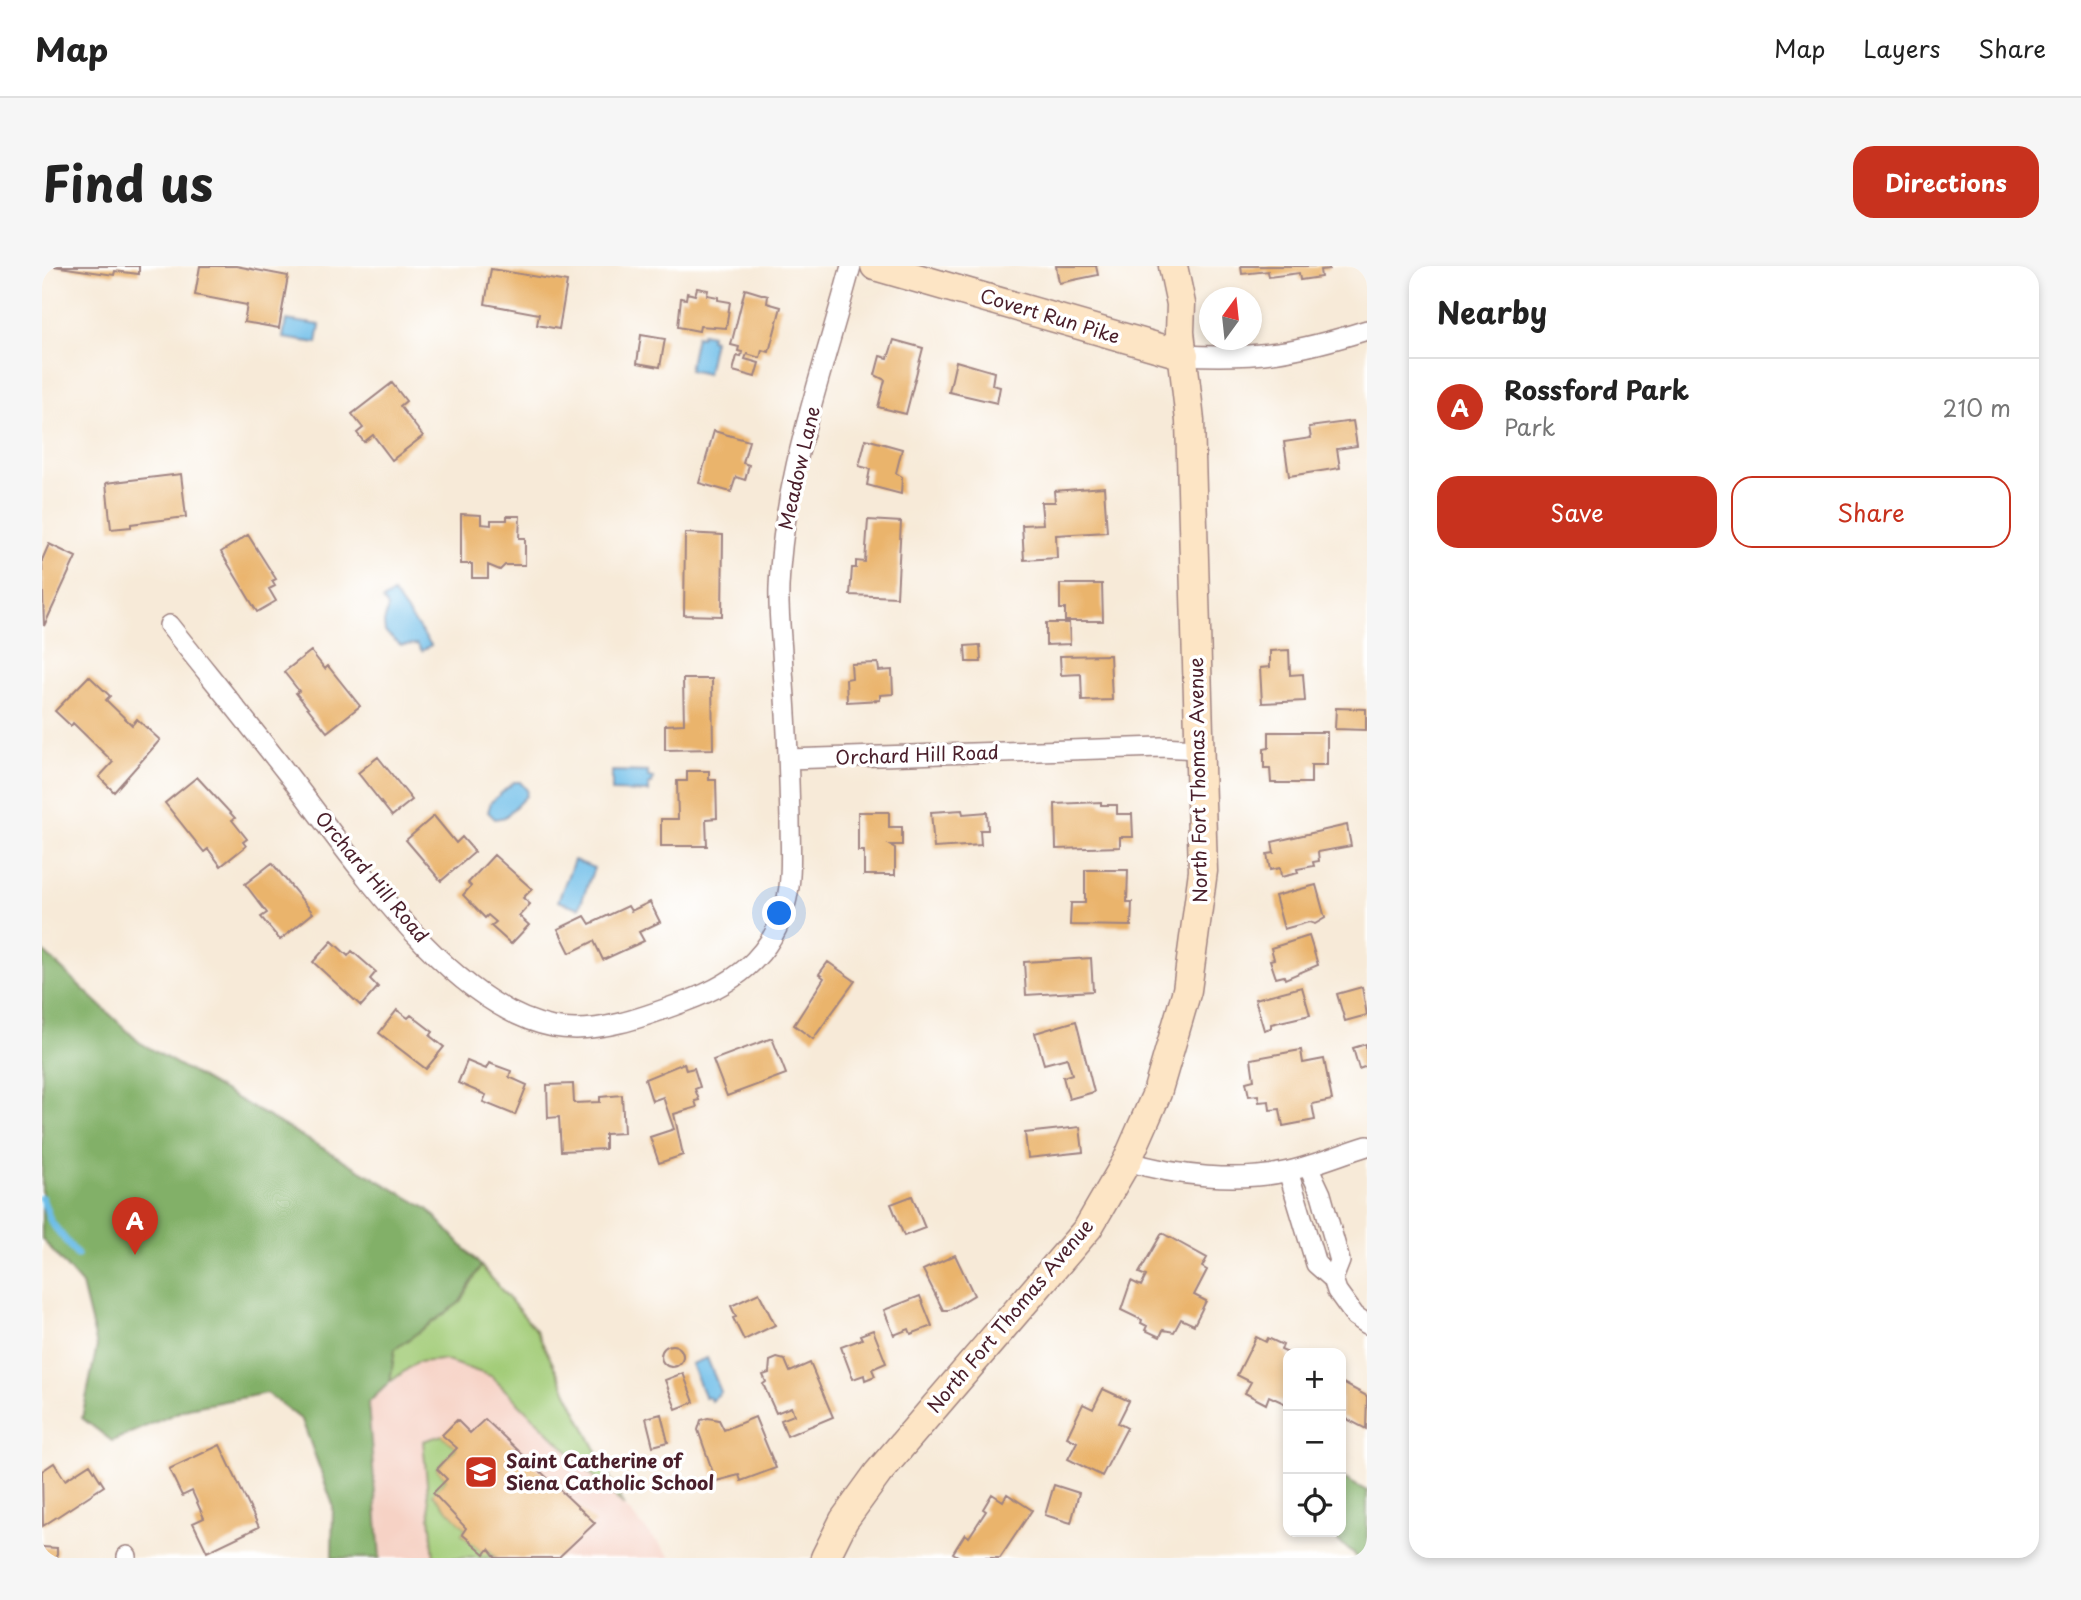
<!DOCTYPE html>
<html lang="en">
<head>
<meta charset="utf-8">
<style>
  body { margin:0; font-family:"Playpen Sans",sans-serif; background:#f6f6f6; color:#222 }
  .controls { position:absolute; right:21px; bottom:21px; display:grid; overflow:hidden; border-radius:14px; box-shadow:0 4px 10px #0003 }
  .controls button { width:63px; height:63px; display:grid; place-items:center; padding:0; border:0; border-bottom:2px solid #e0e0e0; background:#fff; color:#222; font:35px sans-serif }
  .compass { position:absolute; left:1157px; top:21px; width:63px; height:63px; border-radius:50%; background:#fff; box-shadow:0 4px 10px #0003; rotate:15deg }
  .you { position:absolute; left:738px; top:648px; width:24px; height:24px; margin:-18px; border:5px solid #fff; border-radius:50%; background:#1a73e8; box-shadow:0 0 0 10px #1a73e833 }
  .badge { display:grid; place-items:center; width:46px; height:46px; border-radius:50%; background:#c8321e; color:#fff; font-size:23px; font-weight:700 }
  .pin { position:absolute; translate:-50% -58px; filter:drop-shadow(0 2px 4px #0008) }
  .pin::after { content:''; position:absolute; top:37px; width:24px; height:21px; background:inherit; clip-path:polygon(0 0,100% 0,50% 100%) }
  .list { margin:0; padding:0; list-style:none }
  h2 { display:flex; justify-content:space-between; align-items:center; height:91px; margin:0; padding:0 28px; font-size:30px }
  h2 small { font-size:23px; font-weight:400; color:#767676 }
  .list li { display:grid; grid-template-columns:46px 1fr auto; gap:21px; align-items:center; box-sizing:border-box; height:98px; padding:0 28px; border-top:2px solid #e0e0e0 }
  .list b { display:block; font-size:26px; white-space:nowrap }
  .list p { margin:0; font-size:23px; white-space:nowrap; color:#767676 }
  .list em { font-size:23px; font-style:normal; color:#767676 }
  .actions { display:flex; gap:14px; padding:21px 28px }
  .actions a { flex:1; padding:16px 0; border:2px solid #c8321e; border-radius:21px; text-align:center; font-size:24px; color:#c8321e }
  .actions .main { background:#c8321e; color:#fff }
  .icon { flex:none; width:38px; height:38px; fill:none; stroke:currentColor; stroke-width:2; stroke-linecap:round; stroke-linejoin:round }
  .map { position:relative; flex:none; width:1325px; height:1292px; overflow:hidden; border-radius:21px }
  header { display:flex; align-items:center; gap:42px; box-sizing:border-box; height:98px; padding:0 35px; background:#fff; border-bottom:2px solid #e0e0e0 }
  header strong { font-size:33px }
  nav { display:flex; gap:38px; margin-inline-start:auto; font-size:24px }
  .intro { display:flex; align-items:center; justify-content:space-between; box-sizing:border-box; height:168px; padding:0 42px }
  h1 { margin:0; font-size:49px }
  .button { padding:18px 32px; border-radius:21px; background:#c8321e; color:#fff; font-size:24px; font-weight:700 }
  main { display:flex; gap:42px; padding:0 42px }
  aside { flex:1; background:#fff; border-radius:21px; box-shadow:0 4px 10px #0003 }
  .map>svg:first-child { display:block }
  .built { fill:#f6d2c5 }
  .green { fill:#a3cc78; stroke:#767652; stroke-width:2 }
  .forest { fill:#82b068; stroke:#66684a; stroke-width:2 }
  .water { fill:#6dbde8; stroke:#5c6e8a; stroke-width:2 }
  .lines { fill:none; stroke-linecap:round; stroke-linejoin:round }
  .stream { stroke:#6dbde8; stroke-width:7 }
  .building { fill:#eab46c }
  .street-casing { stroke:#a08482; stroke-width:22 }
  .secondary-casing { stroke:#a08482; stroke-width:31 }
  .street { stroke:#fff; stroke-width:19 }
  .secondary { stroke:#fde5c5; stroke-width:28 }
  .labels { text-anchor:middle; stroke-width:7; stroke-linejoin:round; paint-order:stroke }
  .street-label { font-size:19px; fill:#4a1f2b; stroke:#fff }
  .poi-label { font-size:19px; font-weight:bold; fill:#4a1f2b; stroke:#fff; text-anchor:start }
</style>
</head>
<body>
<header>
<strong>Map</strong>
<nav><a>Map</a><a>Layers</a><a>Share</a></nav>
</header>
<div class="intro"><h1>Find us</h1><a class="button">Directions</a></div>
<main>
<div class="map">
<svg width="1325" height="1292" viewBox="0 0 1325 1292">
  <rect width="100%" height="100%" fill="#fff"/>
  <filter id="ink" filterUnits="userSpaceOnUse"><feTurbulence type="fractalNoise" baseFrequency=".0143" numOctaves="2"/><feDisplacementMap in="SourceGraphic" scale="14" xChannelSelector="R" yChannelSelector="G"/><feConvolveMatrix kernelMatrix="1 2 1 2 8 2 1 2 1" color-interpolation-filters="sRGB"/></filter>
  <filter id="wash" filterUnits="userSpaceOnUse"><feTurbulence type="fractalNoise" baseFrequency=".00686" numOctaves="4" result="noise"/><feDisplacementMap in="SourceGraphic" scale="28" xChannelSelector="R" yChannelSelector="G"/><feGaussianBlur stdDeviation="1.57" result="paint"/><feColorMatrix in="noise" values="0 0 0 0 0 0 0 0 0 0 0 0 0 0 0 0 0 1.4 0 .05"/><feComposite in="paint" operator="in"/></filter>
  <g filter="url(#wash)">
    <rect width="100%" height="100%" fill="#f7ead8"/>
    <path class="built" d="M 402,1094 L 449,1110 L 582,1240 L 630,1292 L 338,1292 L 326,1137 L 375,1096 Z"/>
    <path class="green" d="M 439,1000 L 494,1064 L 582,1240 L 449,1110 L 402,1094 L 375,1096 L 348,1116 L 352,1083 L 417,1037 Z
      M 400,1169 L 415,1182 L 395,1203 L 405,1213 L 391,1228 L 424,1262 L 420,1268 L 442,1287 L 447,1283 L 454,1292 L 392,1292 L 381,1175 Z"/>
    <path class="forest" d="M 0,684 L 97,776 L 386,943 L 439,1000 L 417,1037 L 353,1083 L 348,1116 L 326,1137 L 338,1292 L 290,1292 L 291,1239 L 260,1154 L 225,1127 L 146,1142 L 70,1175 L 40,1152 L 55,1080 L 40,1019 L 0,973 Z
      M 1299,1211 L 1325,1225 L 1325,1292 L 1316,1292 L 1286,1266 L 1299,1266 Z"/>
    <path class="water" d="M 244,54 L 278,59 L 275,77 L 241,72 Z
      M 660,67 L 669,69 L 668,73 L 672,74 L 665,108 L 647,104 L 654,70 L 659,71 Z
      M 351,327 L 389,379 L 380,385 L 375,378 L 359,379 L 343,366 L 342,357 L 346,341 L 341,334 Z
      M 570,505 L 606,506 L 606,511 L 611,512 L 610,518 L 607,518 L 607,526 L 570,525 Z
      M 472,516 L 478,516 L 485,524 L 484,530 L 463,551 L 453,553 L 446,546 L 449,536 Z
      M 532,594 L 552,602 L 537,642 L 516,635 Z
      M 665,1092 L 679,1126 L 669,1135 L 667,1131 L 663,1132 L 649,1098 Z"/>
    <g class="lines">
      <path class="stream" d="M 0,932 L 9,956 L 35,989"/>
    </g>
    <g id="blocks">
      <path class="building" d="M 11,0 L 97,0 L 97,8 L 73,5 L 72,9 Z
        M 158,0 L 194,0 L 246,10 L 237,62 L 202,56 L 205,39 L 153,29 Z
        M 1014,0 L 1054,0 L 1056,9 L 1017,17 Z
        M 1199,0 L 1287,0 L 1287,3 L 1278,4 L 1279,11 L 1258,14 L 1257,7 L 1227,11 L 1226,5 L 1200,8 Z
        M 449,3 L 525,16 L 517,63 L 495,59 L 497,48 L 443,38 Z
        M 655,22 L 666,24 L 665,29 L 676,31 L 676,34 L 688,36 L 684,62 L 658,60 L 657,65 L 636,61 L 639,32 L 644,33 L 645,27 L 653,29 Z
        M 703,23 L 726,30 L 725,37 L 739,41 L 727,86 L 720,84 L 718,92 L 705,88 L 703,93 L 717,97 L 713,111 L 691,105 L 695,90 L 699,91 L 700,86 L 696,85 L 697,81 L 689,79 Z
        M 599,69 L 623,73 L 618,101 L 595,97 Z
        M 852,74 L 881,82 L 864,148 L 836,141 L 843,114 L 833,109 L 838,90 L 846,92 Z
        M 914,95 L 952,106 L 950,119 L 958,121 L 955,137 L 907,126 Z
        M 350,117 L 364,135 L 358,140 L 381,170 L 350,194 L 331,169 L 322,176 L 315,167 L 321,162 L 310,148 Z
        M 1311,155 L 1315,180 L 1295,183 L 1298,202 L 1247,210 L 1242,176 L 1269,172 L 1267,161 Z
        M 672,165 L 707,175 L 701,197 L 707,199 L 703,214 L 694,211 L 689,226 L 657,217 Z
        M 824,173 L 860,183 L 854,207 L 860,211 L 859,228 L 825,219 L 828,203 L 817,200 Z
        M 139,208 L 144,251 L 89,258 L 89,261 L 69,263 L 64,217 Z
        M 1062,221 L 1065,266 L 1014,269 L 1015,292 L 982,294 L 980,259 L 1001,258 L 999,236 L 1013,236 L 1012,225 Z
        M 419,248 L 439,249 L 439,258 L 449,259 L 449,254 L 465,254 L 465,250 L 478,250 L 477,272 L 483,272 L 483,299 L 463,299 L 458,304 L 446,299 L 446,312 L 430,312 L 430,298 L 419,298 Z
        M 826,254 L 859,256 L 855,331 L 808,329 L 810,302 L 814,302 L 814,295 L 823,296 Z
        M 643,267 L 681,269 L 680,350 L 642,349 Z
        M 206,269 L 234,313 L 230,315 L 233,320 L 227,323 L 234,335 L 215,346 L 179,286 Z
        M 7,278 L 34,291 L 2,360 L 0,294 Z
        M 1018,318 L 1060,318 L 1061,355 L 1023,355 L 1023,343 L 1018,343 Z
        M 1004,357 L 1027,357 L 1028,378 L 1004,379 Z
        M 938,379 L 939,396 L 924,396 L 923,380 Z
        M 1247,384 L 1248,409 L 1261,408 L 1263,435 L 1220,437 L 1218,402 L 1228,401 L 1228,385 Z
        M 269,385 L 283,403 L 286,400 L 318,440 L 285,466 L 254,427 L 257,425 L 242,406 Z
        M 1068,389 L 1070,434 L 1040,435 L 1039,408 L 1019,409 L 1018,390 Z
        M 836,397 L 837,405 L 850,404 L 851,428 L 838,429 L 838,434 L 805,436 L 804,413 L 810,412 L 809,398 Z
        M 47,410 L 68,430 L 64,434 L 90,459 L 95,453 L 118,474 L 72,526 L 57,511 L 71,496 L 31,457 L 29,460 L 13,445 Z
        M 641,413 L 670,413 L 671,483 L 623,484 L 623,459 L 642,458 Z
        M 1294,442 L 1324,443 L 1324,464 L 1293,463 Z
        M 1227,466 L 1285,466 L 1285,499 L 1269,499 L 1269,517 L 1229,517 L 1228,502 L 1222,502 L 1222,483 L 1227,482 Z
        M 336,491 L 370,534 L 350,550 L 316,507 Z
        M 645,505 L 667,505 L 667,514 L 674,514 L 675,552 L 664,553 L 665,580 L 619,580 L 619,553 L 636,553 L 635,515 L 645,515 Z
        M 155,511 L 193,552 L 190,554 L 205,573 L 201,576 L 204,580 L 179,600 L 166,583 L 162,586 L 123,537 Z
        M 1059,536 L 1059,539 L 1075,539 L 1075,548 L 1090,548 L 1091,571 L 1078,571 L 1078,581 L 1014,583 L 1013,538 Z
        M 920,544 L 921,548 L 945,546 L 946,564 L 938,564 L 939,579 L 892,582 L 889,546 Z
        M 816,546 L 847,546 L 847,561 L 860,561 L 860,579 L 848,579 L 853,582 L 853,609 L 822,609 L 822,585 L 816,585 Z
        M 392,550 L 414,577 L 420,571 L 433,586 L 399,615 L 364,574 Z
        M 1305,559 L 1309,580 L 1276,586 L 1277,595 L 1271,596 L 1272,600 L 1255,603 L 1256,607 L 1239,611 L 1238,602 L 1228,604 L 1225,588 L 1232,587 L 1230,576 Z
        M 452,589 L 490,623 L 481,632 L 488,638 L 477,650 L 487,659 L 469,678 L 449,660 L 454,656 L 446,649 L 443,652 L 421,629 L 429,620 L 426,617 Z
        M 230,597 L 271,647 L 238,674 L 219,651 L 225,647 L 203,618 Z
        M 1043,604 L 1086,604 L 1085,636 L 1090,636 L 1089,660 L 1028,659 L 1029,637 L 1043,637 Z
        M 1274,619 L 1283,652 L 1273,658 L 1267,656 L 1242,663 L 1233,630 Z
        M 608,636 L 618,656 L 597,666 L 602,675 L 561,694 L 552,675 L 528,687 L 516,663 L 543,650 L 548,658 L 586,640 L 589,645 Z
        M 1267,670 L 1276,699 L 1243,713 L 1242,710 L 1234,712 L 1228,694 L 1232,693 L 1229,682 Z
        M 290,675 L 306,690 L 310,685 L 334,706 L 328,713 L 336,721 L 319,740 L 271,696 Z
        M 1049,692 L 1051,725 L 984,729 L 982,696 Z
        M 786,696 L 813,715 L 771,773 L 752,759 L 782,712 L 777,708 Z
        M 1260,721 L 1268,749 L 1229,758 L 1229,762 L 1222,764 L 1213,733 Z
        M 1320,721 L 1325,749 L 1303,755 L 1295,728 Z
        M 355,744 L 366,752 L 369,749 L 391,766 L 388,770 L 402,781 L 384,803 L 337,767 Z
        M 1034,755 L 1052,826 L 1027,833 L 1021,811 L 1030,808 L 1025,792 L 1002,798 L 993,767 Z
        M 730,772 L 744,808 L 685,830 L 671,794 Z
        M 1324,778 L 1325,800 L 1317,803 L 1311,782 Z
        M 1259,784 L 1261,797 L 1282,793 L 1290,834 L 1270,838 L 1273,854 L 1241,860 L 1238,843 L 1228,844 L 1227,835 L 1217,836 L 1216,829 L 1207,830 L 1204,816 L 1212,814 L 1209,793 Z
        M 425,795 L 444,803 L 447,797 L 469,805 L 467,811 L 485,819 L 473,849 L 441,836 L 444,829 L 416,817 Z
        M 642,797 L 644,804 L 652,802 L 658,821 L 653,823 L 657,834 L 653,835 L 655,841 L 632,848 L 641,889 L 617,897 L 608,871 L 632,863 L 621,831 L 610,835 L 603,813 Z
        M 531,818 L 532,837 L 558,836 L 558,831 L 580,829 L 582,867 L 563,868 L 563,883 L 519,885 L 517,851 L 506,852 L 505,819 Z
        M 1038,861 L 1041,886 L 986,892 L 983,867 Z
        M 870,930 L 883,962 L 862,970 L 849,938 Z
        M 1120,967 L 1165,992 L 1160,1001 L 1165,1004 L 1152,1029 L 1164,1035 L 1152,1059 L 1139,1053 L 1132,1066 L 1121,1064 L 1118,1071 L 1103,1064 L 1105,1060 L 1099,1057 L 1100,1054 L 1079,1044 L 1089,1015 L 1099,1020 L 1104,1010 L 1097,1007 Z
        M 913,989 L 932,1029 L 907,1044 L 901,1044 L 881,1004 Z
        M 717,1027 L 733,1059 L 702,1074 L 691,1052 L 694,1051 L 689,1040 Z
        M 878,1030 L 890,1060 L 869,1068 L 867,1063 L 852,1069 L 842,1044 Z
        M 831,1064 L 844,1097 L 830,1103 L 833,1110 L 823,1114 L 822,1109 L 811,1113 L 799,1081 L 820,1073 L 818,1069 Z
        M 1214,1071 L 1224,1076 L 1226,1072 L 1241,1079 L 1239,1084 L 1246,1087 L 1244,1138 L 1227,1130 L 1224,1138 L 1203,1127 L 1209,1116 L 1195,1109 Z
        M619 1090a11 11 0 1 1 22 0a11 11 0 1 1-22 0Z
        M 735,1092 L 743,1094 L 748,1106 L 768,1097 L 791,1151 L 745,1170 L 739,1154 L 752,1149 L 749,1141 L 734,1147 L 721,1118 L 724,1116 L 721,1109 L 727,1107 L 728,1095 Z
        M 641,1107 L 652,1136 L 634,1143 L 623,1114 Z
        M 1299,1116 L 1325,1130 L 1324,1163 L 1299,1150 Z
        M 1061,1123 L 1087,1135 L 1076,1157 L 1085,1162 L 1060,1210 L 1026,1193 L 1035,1176 L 1025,1171 L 1041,1138 L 1051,1143 Z
        M 619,1148 L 626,1176 L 611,1180 L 604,1152 Z
        M 713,1151 L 734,1202 L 699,1215 L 697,1209 L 674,1215 L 656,1164 L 659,1154 L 666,1152 L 677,1154 L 682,1164 Z
        M 443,1153 L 553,1257 L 516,1292 L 454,1292 L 447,1283 L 443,1288 L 420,1268 L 424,1262 L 391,1227 L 405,1213 L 395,1203 L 415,1182 L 400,1169 L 415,1154 L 428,1167 Z
        M 178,1179 L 217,1261 L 165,1286 L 151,1257 L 162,1252 L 150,1225 L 140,1230 L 127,1203 Z
        M 12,1197 L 23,1214 L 48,1198 L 62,1220 L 1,1260 L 0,1205 Z
        M 1012,1219 L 1037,1227 L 1029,1257 L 1003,1249 Z
        M 950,1228 L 961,1235 L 965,1228 L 990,1244 L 958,1292 L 919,1292 L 911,1287 L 923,1268 L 927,1271 L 944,1245 L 941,1243 Z
        M 0,1281 L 15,1282 L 15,1292 L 0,1292 Z"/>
    </g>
  </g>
  <g filter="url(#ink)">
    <use href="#blocks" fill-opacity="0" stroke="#a08482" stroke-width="2"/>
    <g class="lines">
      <defs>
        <path id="street" d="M 1142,89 C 1215,93 1255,86 1325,64
          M 127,359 C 166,408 206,457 244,506 C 306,585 406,741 511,761 C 554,769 602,751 642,736 C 698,716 738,684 747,621 C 750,599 748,576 748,554 C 747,504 745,454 741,404 C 740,376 736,349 737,321 C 741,211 781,106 809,0
          M 746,493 L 1119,481 L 1156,483
          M 1085,895 C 1134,910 1196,917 1247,905 C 1273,899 1299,888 1325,880
          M 1266,900 L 1279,928 L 1298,995 L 1291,1013
          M 1246,905 L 1274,998 L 1291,1013 L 1295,1025 L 1313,1050 L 1325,1058
          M 85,1290 L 85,1292"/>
        <path id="secondary" d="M 833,0 L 1142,89
          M 783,1292 L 802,1254 L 836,1207 L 1046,962 L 1085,895 L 1115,827 L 1145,724 L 1161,605 L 1148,155 L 1138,66 L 1139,38 L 1131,0"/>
      </defs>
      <use href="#street" class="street-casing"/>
      <use href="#secondary" class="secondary-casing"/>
      <use href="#street" class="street"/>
      <use href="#secondary" class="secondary"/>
    </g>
  </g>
  <defs>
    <symbol id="school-square" viewBox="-11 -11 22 22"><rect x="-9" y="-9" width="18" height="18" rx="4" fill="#c8321e" stroke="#fff"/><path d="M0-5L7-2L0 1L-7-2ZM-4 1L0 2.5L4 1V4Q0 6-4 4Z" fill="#fff"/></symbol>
  </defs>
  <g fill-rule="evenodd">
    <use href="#school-square" x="420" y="1187" width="38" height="38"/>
  </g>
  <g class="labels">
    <g class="street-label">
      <text transform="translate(1008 50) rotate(17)" y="7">Covert Run Pike</text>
      <text transform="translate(757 202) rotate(-77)" y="7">Meadow Lane</text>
      <text transform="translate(875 489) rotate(-2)" y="7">Orchard Hill Road</text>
      <text transform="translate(1156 514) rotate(-91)" y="7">North Fort Thomas Avenue</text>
      <text transform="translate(330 611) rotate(50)" y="7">Orchard Hill Road</text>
      <text transform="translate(968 1050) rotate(-50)" y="7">North Fort Thomas Avenue</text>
    </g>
    <g class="poi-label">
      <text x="464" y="1202">Saint Catherine of<tspan x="464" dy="22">Siena Catholic School</tspan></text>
    </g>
  </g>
</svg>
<div class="controls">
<button>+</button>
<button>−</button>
<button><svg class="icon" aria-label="locate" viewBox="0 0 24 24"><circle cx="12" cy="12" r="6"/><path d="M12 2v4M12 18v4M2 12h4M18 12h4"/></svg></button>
</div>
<svg class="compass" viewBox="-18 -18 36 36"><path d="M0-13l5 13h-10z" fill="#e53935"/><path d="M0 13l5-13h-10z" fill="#767676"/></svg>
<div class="you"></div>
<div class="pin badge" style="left:93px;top:989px">A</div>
</div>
<aside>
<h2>Nearby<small></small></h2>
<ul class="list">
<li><span class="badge">A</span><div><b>Rossford Park</b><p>Park</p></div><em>210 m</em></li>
</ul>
<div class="actions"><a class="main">Save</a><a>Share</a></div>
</aside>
</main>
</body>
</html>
